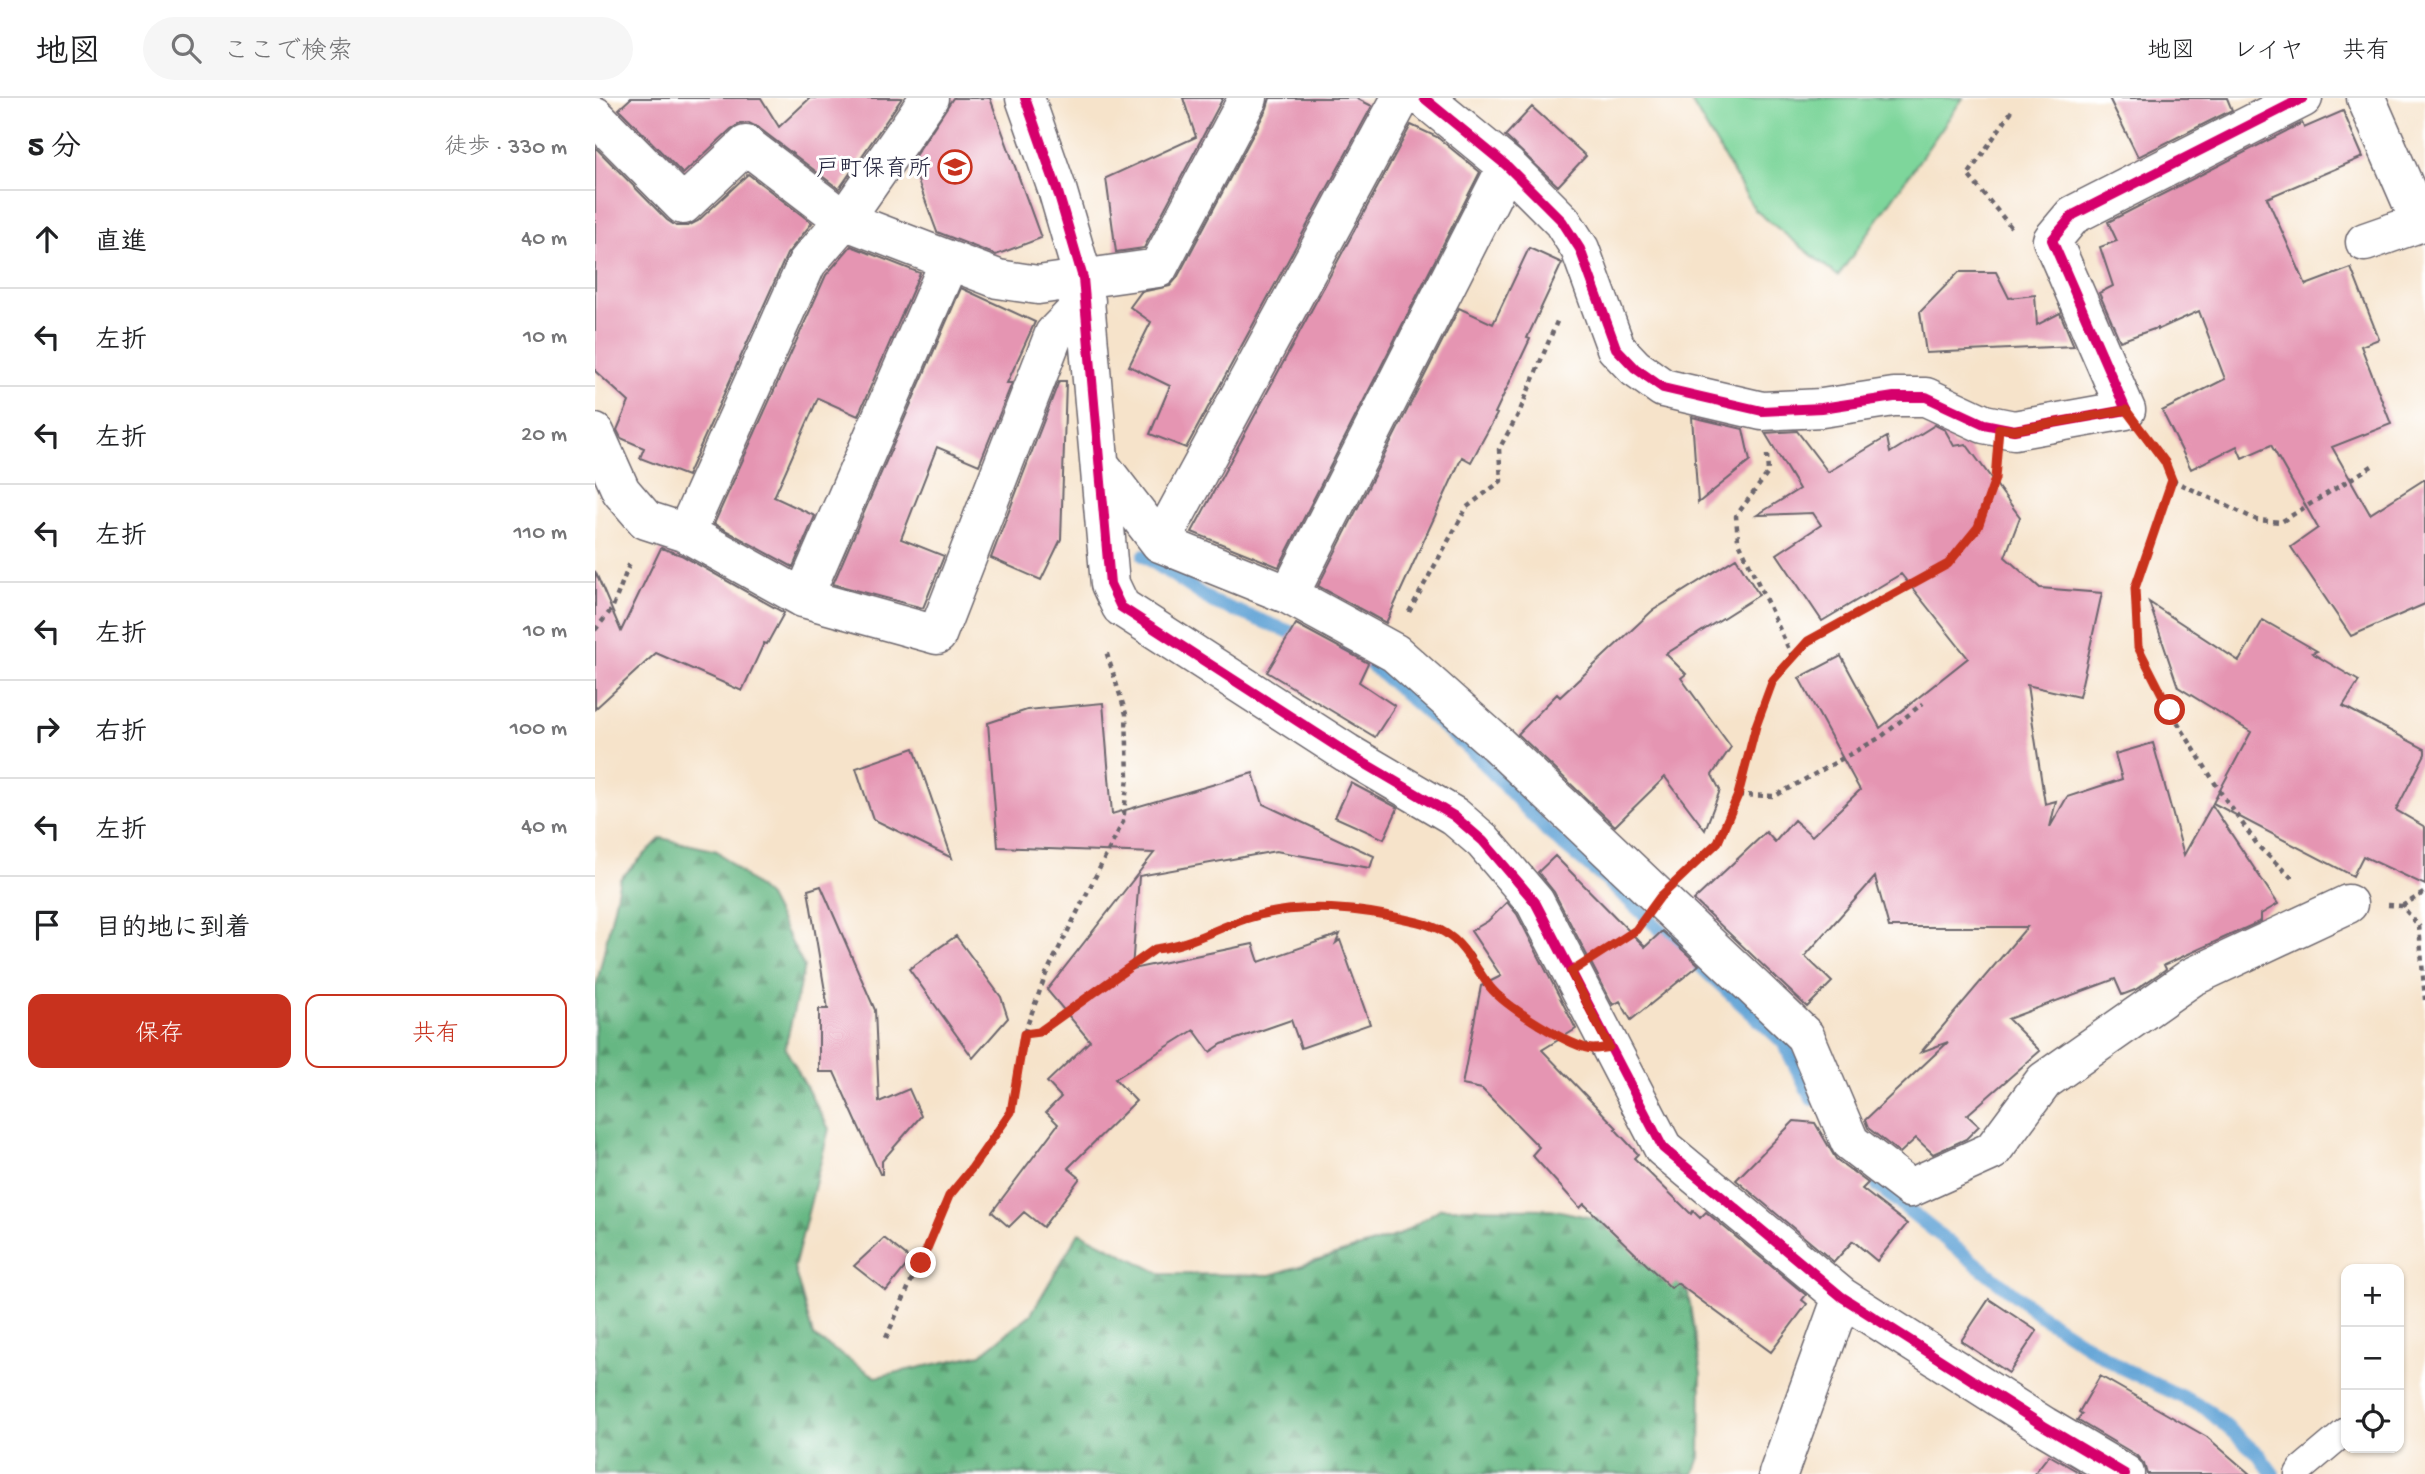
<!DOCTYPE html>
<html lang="ja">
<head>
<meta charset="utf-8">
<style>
  body { margin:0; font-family:"Gochi Hand","Klee One",sans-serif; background:#f6f6f6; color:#202124 }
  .controls { position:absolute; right:21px; bottom:21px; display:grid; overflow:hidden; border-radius:14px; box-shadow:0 2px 5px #0004 }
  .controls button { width:63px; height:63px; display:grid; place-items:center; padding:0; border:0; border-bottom:2px solid #e0e0e0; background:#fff; color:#202124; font:35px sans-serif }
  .stop { position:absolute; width:21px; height:21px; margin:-16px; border:5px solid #c8321e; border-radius:50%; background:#fff }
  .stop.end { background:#c8321e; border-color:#fff; box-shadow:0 2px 7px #0008 }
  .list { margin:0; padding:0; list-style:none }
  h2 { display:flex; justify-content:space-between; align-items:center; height:91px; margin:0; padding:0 28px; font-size:30px }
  h2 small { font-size:23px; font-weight:400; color:#757577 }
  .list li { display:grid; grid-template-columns:46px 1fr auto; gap:21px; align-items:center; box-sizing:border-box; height:98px; padding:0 28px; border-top:2px solid #e0e0e0 }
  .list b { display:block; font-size:26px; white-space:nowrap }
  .list em { font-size:23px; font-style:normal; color:#757577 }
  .actions { display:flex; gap:14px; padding:21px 28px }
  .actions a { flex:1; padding:16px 0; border:2px solid #c8321e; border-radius:14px; text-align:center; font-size:24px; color:#c8321e }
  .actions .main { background:#c8321e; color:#fff }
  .icon { flex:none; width:38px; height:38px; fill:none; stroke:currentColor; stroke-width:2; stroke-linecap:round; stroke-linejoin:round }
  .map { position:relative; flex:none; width:1830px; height:1376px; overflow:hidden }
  header { display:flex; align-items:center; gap:42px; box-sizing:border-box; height:98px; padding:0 35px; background:#fff; border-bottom:2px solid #e0e0e0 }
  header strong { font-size:33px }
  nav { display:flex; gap:38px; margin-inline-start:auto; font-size:24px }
  .search { width:490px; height:63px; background:#f6f6f6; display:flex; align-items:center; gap:18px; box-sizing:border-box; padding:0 24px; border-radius:38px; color:#757577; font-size:26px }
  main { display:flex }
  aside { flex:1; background:#fff }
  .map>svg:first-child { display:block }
  .forest { fill:url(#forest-firs); stroke:#446c5f; stroke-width:2 }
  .park { fill:#7ed69b; stroke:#507c6b; stroke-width:2 }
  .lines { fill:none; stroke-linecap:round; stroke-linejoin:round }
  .stream { stroke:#61a3d5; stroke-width:14 }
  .building { fill:#e595b2 }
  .service-casing { stroke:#6c666d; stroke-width:29 }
  .minor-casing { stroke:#6c666d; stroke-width:41 }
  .path { stroke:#6c666d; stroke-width:4.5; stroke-dasharray:5 5; stroke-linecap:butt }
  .service { stroke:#fff; stroke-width:26 }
  .minor { stroke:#fff; stroke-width:38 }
  .cycleway-casing { stroke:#fff; stroke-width:15 }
  .cycleway { stroke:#d6006c; stroke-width:10 }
  .route { stroke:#c8321e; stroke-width:9 }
  .labels { text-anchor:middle; stroke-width:6; stroke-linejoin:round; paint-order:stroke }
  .poi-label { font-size:23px; fill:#22223b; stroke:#fff; text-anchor:end }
</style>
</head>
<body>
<header>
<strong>地図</strong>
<div class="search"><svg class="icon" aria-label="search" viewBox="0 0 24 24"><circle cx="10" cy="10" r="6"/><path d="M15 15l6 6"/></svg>ここで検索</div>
<nav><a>地図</a><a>レイヤ</a><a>共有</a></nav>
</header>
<main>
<aside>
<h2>5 分<small>徒歩 · 330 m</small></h2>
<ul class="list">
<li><svg class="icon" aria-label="ahead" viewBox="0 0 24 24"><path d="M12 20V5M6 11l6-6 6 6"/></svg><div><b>直進</b></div><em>40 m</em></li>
<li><svg class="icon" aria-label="left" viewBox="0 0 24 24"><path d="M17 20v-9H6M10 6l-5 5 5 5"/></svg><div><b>左折</b></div><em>10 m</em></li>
<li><svg class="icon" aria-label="left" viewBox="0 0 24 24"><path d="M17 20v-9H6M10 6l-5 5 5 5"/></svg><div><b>左折</b></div><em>20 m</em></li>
<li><svg class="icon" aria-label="left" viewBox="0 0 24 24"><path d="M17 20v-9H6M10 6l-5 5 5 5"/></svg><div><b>左折</b></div><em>110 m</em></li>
<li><svg class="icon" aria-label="left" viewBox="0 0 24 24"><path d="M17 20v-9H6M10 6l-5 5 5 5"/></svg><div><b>左折</b></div><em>10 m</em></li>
<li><svg class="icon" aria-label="right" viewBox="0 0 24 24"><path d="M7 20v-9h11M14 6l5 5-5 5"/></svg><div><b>右折</b></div><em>100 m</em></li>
<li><svg class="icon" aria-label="left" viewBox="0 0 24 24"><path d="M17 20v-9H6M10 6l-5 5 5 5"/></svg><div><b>左折</b></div><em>40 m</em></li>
<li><svg class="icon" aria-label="arrive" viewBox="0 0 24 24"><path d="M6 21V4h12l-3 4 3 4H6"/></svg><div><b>目的地に到着</b></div></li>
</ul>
<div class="actions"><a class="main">保存</a><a>共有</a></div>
</aside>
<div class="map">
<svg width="1830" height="1376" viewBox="0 0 1830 1376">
  <defs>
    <pattern id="forest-firs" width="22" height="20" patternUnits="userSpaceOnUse" patternTransform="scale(1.75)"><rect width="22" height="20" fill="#66b783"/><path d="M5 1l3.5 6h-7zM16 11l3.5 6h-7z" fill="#54946c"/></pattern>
  </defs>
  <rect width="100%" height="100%" fill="#fff"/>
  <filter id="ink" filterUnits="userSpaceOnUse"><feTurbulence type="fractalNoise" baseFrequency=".0143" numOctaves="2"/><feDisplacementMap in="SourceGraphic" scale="14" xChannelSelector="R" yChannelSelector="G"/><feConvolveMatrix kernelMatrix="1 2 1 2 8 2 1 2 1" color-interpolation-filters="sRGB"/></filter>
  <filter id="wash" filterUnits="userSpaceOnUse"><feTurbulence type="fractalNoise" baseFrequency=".00686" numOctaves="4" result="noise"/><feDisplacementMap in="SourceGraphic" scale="28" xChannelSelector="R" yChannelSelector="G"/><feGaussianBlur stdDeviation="1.57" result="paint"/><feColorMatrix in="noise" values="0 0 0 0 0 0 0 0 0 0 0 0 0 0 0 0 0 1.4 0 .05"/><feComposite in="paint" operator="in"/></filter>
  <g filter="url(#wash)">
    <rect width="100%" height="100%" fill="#f6e3ca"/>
    <path class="forest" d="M 66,740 L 122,753 L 173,799 L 209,869 L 190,950 L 234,1031 L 199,1170 L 218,1238 L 281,1279 L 386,1256 L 436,1216 L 484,1134 L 567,1176 L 676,1177 L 804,1137 L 846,1110 L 956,1111 L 1024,1126 L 1093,1195 L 1106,1277 L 1105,1359 L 1099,1376 L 0,1376 L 0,894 L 25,781 Z"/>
    <path class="park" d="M 1094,0 L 1368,0 L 1243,178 L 1160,112 Z"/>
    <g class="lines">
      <path class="stream" d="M 549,458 L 618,504 L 711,540
        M 750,555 L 774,565 L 882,658 L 952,733 L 1017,787 L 1188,944 L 1217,1001
        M 1283,1088 L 1448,1219 L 1527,1270 L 1610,1310 L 1664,1357 L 1678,1376"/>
    </g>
    <g id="blocks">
      <path class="building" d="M 36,0 L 166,0 L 184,29 L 215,0 L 307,0 L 244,91 L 164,30 L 154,25 L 145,26 L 136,31 L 88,76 L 24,11 Z
        M 358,0 L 395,0 L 446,140 L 401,157 L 342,134 L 316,64 Z
        M 588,0 L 628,0 L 549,150 L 521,154 L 511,80 L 601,39 Z
        M 675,0 L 761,0 L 777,8 L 591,350 L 555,336 L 575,288 L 534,268 L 556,224 L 535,209 L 546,194 L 575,188 L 582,180 L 672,10 Z
        M 1514,0 L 1632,0 L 1637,12 L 1543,59 Z
        M 937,9 L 991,58 L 963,88 L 910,38 Z
        M 1748,13 L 1768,59 L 1672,100 L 1711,187 L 1756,170 L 1784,241 L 1766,248 L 1796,326 L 1737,349 L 1775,416 L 1830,381 L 1830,506 L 1756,538 L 1696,449 L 1723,430 L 1676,347 L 1647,360 L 1642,348 L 1596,371 L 1567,313 L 1630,281 L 1604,213 L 1562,232 L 1562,230 L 1525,243 L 1504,195 L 1518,188 L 1505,149 L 1522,143 L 1513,124 L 1707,25 L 1709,30 Z
        M 816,27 L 842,39 L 885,74 L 684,469 L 597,434 Z
        M 0,49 L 72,122 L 81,128 L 93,128 L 103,123 L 153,76 L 217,125 L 192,156 L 92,378 L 45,360 L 49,350 L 26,340 L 22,332 L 34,304 L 0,273 Z
        M 256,148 L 325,175 L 263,318 L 223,300 L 179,399 L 220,418 L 198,469 L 119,426 L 231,177 Z
        M 934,150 L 967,165 L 932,240 L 935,241 L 900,315 L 902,316 L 876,364 L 867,359 L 791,525 L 723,488 L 864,210 L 898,226 Z
        M 1364,174 L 1401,174 L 1414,200 L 1440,197 L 1442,227 L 1465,215 L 1479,248 L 1331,255 L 1325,214 Z
        M 366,190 L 440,224 L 412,285 L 417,285 L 384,367 L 342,349 L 306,441 L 349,458 L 328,510 L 238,486 Z
        M 464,283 L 471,283 L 466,441 L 446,482 L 396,460 Z
        M 1097,319 L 1148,331 L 1155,363 L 1103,405 Z
        M 1340,327 L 1350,332 L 1359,348 L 1371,346 L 1425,419 L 1410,459 L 1445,490 L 1507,495 L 1484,599 L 1432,587 L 1450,706 L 1461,703 L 1455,729 L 1472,699 L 1527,681 L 1520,656 L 1558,645 L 1589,757 L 1617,707 L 1683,806 L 1666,816 L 1666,823 L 1569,867 L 1571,871 L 1540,892 L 1527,897 L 1520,881 L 1413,921 L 1445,953 L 1372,1017 L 1384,1028 L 1371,1041 L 1338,1056 L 1321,1040 L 1305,1055 L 1273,1030 L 1270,1022 L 1353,944 L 1326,954 L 1432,829 L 1294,829 L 1280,779 L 1210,858 L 1237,884 L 1212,909 L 1099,802 L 1171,734 L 1180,744 L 1199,722 L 1217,738 L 1265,692 L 1204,580 L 1246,558 L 1285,630 L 1373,560 L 1306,476 L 1227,523 L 1182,456 L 1226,427 L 1218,415 L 1162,417 L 1204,391 L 1170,335 L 1202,333 L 1233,374 L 1292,339 L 1295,355 Z
        M 66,450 L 86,457 L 189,515 L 172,546 L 169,545 L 147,593 L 61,555 L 0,611 L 0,473 L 26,533 Z
        M 1141,460 L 1164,497 L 1071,556 L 1091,576 L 1086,580 L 1136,649 L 1117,677 L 1125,692 L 1110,732 L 1070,679 L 1020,728 L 923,636 L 962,596 L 965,599 L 1057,513 Z
        M 1554,504 L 1644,563 L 1668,522 L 1722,553 L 1717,555 L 1764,583 L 1748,608 L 1830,651 L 1830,656 L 1801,712 L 1830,729 L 1830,787 L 1768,758 L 1758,778 L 1618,705 L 1656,634 L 1583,589 Z
        M 701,526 L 773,565 L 764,584 L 800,608 L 780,639 L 672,574 Z
        M 508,605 L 517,716 L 658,675 L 668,706 L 779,758 L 775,770 L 681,753 L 544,778 L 537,871 L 658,846 L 664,864 L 745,836 L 741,845 L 745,842 L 775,926 L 706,950 L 696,922 L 627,946 L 615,954 L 599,932 L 520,981 L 541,1003 L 473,1070 L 485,1080 L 448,1129 L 429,1114 L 414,1129 L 397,1114 L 463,1026 L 451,1014 L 466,999 L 452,984 L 495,943 L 452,892 L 559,755 L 403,749 L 393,625 L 432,612 Z
        M 319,650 L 357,760 L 278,721 L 261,670 Z
        M 756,685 L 803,710 L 789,741 L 740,719 Z
        M 960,758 L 1050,849 L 1067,833 L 1104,867 L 1036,922 L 1025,903 L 1018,907 L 959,794 L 943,774 Z
        M 226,788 L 280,912 L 284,1004 L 314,991 L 326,1018 L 287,1063 L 287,1076 L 285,1076 L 239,974 L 224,974 L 224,911 L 233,911 L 213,792 Z
        M 912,804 L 922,816 L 981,931 L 947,952 L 1022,1030 L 1020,1031 L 1043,1056 L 1039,1060 L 1096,1116 L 1098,1113 L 1105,1120 L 1111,1114 L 1211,1197 L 1207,1202 L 1212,1206 L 1176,1254 L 1082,1185 L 1076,1190 L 989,1106 L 985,1110 L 937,1057 L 944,1049 L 887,991 L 867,987 L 886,888 L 906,878 L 876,833 L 893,823 Z
        M 361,838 L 406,899 L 413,920 L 378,960 L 314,871 Z
        M 1199,1023 L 1220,1025 L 1241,1061 L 1273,1085 L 1267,1091 L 1312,1126 L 1282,1163 L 1258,1143 L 1239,1164 L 1141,1082 Z
        M 289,1140 L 316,1162 L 291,1193 L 259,1168 Z
        M 1394,1201 L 1442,1233 L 1414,1275 L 1366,1243 Z
        M 1505,1278 L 1612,1339 L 1655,1376 L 1552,1376 L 1549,1366 L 1541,1357 L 1482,1322 L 1487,1316 L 1484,1314 Z
        M 1454,1357 L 1487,1376 L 1439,1376 Z"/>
    </g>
  </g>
  <g filter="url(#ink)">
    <use href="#blocks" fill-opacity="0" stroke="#6c666d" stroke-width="2"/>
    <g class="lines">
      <defs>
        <path id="service" d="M 1703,1376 L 1706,1371 L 1751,1333"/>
        <path id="minor" d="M 430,0 L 462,91 L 488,180 L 515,486 L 526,509 L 752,655 L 859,718 L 888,743 L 940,804 L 1068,1050 L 1247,1199 L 1449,1328 L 1530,1376
          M 829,0 L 912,68 L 967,123 L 985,151 L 1021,250 L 1040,270 L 1068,290 L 1167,313 L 1227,310 L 1299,299 L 1331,299 L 1389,326 L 1419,332 L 1531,312 L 1457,142 L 1478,117 L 1708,0
          M 1771,0 L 1825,124
          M 0,18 L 88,107 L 151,47 L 249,122 L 403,181 L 443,187 L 563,170 L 653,0
          M 1770,144 L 1830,123
          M 0,335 L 26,393 L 51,422 L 91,435 L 208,500 L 342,537 L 459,236 L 491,203
          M 506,368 L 565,445 L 694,497 L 800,555 L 902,646 L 1210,938 L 1255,1044 L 1315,1090 L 1397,1053 L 1449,983 L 1597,879 L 1753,806
          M 91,435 L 212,165 L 249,122 L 334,0
          M 565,445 L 806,0
          M 694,497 L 912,68
          M 208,500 L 354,164
          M 1183,1376 L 1247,1199"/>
      </defs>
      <use href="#service" class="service-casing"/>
      <use href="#minor" class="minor-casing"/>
      <path class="path" d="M 1416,129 L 1373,77 L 1418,11
        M 1556,346 L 1570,364 L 1577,382 L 1540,490 L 1543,549 L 1575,612 L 1626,695 L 1664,749 L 1700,783
        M 1172,357 L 1173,375 L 1141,418 L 1143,442 L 1198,560
        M 1577,382 L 1662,422 L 1686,424 L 1777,368
        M 814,514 L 872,409 L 906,383 L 904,351 L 924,315 L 963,221
        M 0,532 L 17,511 L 36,462
        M 1143,697 L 1180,698 L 1286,639 L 1328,605
        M 1096,770 L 1123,745 L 1143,697 L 1161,628 L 1178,582 L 1214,543 L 1353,466 L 1383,429 L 1400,381 L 1401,373
        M 1793,807 L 1807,808 L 1824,828 L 1830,902
        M 1807,808 L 1830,794
        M 1012,851 L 1039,833
        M 429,936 L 444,934 L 560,851 L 574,850 L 652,821 L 698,810 L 766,812 L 824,824 L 846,831 L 873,854 L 897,891 L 941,927 L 958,934
        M 291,1240 L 354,1098 L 377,1070 L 416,1014 L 429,936 L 451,876 L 528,724 L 533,679 L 531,616 L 511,553"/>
      <use href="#service" class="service"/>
      <use href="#minor" class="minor"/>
      <defs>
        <path id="cycleway" d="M 430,0 L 462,91 L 488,180 L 515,486 L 526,509 L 752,655 L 859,718 L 888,743 L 940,804 L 1068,1050 L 1247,1199 L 1449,1328 L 1530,1376
          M 829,0 L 912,68 L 967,123 L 985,151 L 1021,250 L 1040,270 L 1068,290 L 1167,313 L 1227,310 L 1299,299 L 1331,299 L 1389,326 L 1419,332 L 1531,312 L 1457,142 L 1478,117 L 1708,0"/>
      </defs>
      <use href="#cycleway" class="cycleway-casing"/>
      <use href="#cycleway" class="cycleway"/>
    </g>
  </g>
  <g class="lines" filter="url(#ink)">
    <path class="route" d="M 326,1165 L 354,1098 L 377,1070 L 416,1014 L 429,936 L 444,934 L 560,851 C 591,848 620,831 650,821 C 707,803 766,810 823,824 C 866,834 871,858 895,889 C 909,907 976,950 998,951 C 1003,951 1009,950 1014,949 L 976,874 L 1041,832 L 1065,799 L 1123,744 L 1143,697 L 1161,628 L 1178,582 L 1213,543 L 1353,466 L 1383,429 L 1400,381 L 1404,330 L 1419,332 L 1531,312 L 1570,364 L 1577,382 L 1540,490 L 1543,549 L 1575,612"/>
  </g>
  <defs>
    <symbol id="school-ring" viewBox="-11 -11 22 22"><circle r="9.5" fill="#fff" stroke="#c8321e" stroke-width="1.5"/><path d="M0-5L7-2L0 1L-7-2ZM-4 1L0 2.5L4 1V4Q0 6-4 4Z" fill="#c8321e"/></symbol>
  </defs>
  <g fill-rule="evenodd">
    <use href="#school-ring" x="341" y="50" width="38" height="38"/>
  </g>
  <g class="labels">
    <g class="poi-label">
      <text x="336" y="77">戸町保育所</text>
    </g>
  </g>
</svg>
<div class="controls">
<button>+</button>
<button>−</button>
<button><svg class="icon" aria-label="locate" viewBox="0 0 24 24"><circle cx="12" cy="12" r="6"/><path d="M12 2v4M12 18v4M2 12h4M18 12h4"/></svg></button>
</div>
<div class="stop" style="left:1575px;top:612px"></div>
<div class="stop end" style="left:326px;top:1165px"></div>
</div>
</main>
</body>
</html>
